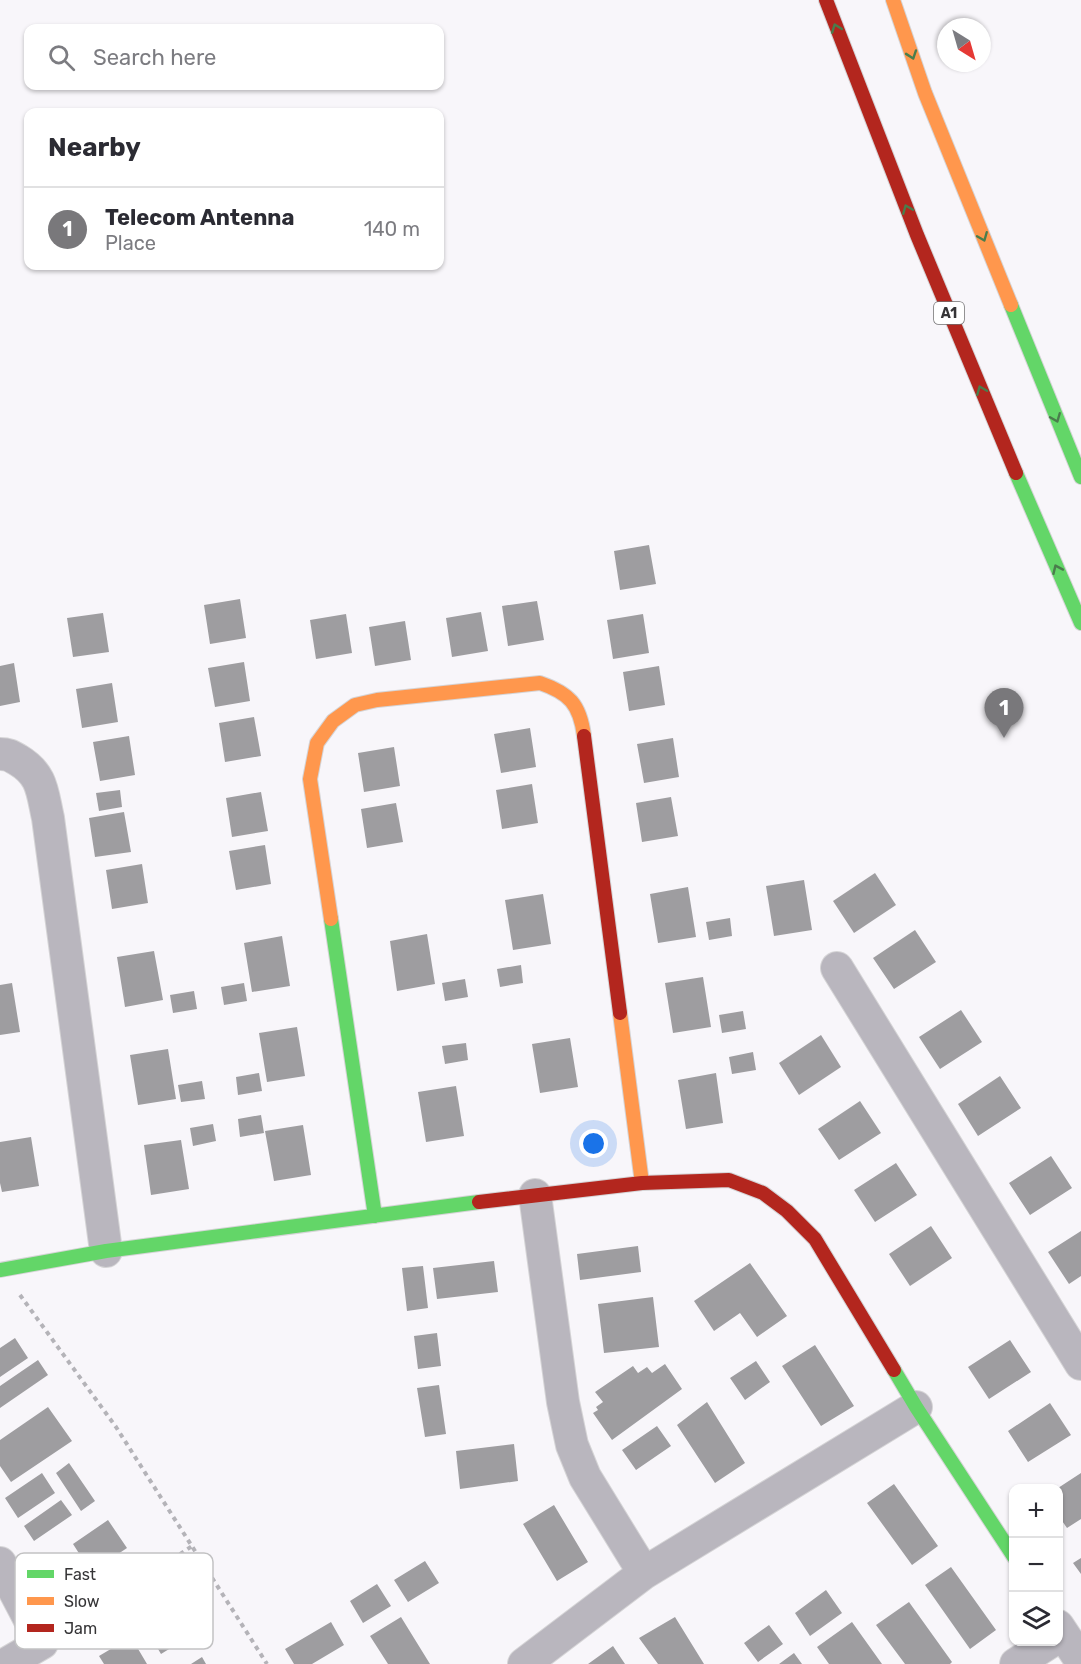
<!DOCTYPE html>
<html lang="en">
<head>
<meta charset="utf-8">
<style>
  body { margin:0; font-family:Rubik,sans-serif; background:#f2f2f3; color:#2b2b33 }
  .controls { position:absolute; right:18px; bottom:18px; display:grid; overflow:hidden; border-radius:12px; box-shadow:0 2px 4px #0004 }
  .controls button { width:54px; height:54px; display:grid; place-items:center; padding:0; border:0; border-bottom:2px solid #e1e1e2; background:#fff; color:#2b2b33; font:30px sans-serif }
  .compass { position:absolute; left:937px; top:18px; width:54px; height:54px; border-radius:50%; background:#fff; box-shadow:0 2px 4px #0004; rotate:143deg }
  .you { position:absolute; left:594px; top:1144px; width:21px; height:21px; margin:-15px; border:4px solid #fff; border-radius:50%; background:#1a73e8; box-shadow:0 0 0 9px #1a73e833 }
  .badge { display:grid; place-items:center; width:39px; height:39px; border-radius:50%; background:#79787b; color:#fff; font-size:20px; font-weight:700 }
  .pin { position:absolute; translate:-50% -50px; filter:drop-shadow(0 2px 3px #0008) }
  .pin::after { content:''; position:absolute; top:32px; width:21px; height:18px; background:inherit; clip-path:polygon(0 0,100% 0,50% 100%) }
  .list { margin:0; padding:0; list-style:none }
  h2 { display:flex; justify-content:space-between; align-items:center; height:78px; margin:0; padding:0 24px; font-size:26px }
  h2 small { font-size:20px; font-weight:400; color:#7c7c81 }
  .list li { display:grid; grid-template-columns:39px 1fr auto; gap:18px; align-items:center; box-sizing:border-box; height:84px; padding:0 24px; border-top:2px solid #e1e1e2 }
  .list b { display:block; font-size:22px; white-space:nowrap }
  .list p { margin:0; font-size:20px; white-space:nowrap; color:#7c7c81 }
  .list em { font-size:20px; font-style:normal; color:#7c7c81 }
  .icon { flex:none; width:33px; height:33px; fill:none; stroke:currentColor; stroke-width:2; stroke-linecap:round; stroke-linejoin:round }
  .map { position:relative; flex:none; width:1081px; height:1664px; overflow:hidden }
  .search { position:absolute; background:#fff; box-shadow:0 2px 4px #0004; left:24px; top:24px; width:420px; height:66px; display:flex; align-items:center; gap:15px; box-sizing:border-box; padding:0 21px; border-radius:12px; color:#7c7c81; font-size:22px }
  .panel { position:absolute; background:#fff; box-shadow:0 2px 4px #0004; left:24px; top:108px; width:420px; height:162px; border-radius:12px }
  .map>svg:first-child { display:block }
  .building { fill:#9e9da0 }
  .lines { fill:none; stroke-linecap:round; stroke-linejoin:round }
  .street-casing { stroke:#d5d4d6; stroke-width:34 }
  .fast-casing { stroke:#d5d4d6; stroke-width:16 }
  .slow-casing { stroke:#d5d4d6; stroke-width:16 }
  .jam-casing { stroke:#d5d4d6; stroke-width:16 }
  .path { stroke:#b4b3b8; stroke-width:4; stroke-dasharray:4.5 4.5; stroke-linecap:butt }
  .street { stroke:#b9b6be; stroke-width:32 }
  .fast { stroke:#63d668; stroke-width:14 }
  .slow { stroke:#ff974d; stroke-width:14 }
  .jam { stroke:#b3261e; stroke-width:14 }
  .oneway { stroke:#4a7d4c }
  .labels { text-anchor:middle; stroke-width:6; stroke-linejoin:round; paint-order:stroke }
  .shield { fill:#fff; stroke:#727172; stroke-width:1.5 }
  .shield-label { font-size:14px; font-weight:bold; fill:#353436 }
  .key { fill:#fff; stroke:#c2c2c3; stroke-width:1.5 }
  .key-label { font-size:16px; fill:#353436 }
</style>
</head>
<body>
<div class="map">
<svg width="1081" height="1664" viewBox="0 0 1081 1664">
  <rect width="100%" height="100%" fill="#f8f6fa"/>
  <path class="building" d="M 649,545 L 656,584 L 620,590 L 614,551 Z
    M 240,599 L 246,638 L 210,644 L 204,605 Z
    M 537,601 L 544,640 L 508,646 L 502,606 Z
    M 481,612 L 488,651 L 452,657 L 446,618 Z
    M 103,613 L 109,652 L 73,657 L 67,618 Z
    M 346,614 L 352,653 L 316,659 L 310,620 Z
    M 643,614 L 649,653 L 613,659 L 607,620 Z
    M 405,621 L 411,660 L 375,666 L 369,627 Z
    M 244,662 L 250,701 L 215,707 L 208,668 Z
    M 14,663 L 20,702 L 0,706 L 0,666 Z
    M 659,666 L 665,705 L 629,711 L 623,672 Z
    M 112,683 L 118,722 L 82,728 L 76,689 Z
    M 254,717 L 261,756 L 225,762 L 219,723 Z
    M 530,728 L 536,767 L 501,773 L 494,734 Z
    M 129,736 L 135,775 L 100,781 L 93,742 Z
    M 673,738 L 679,777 L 644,783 L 637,744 Z
    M 394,747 L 400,786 L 364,792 L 358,753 Z
    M 532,784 L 538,823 L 502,829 L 496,790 Z
    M 120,790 L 122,807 L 99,811 L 96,793 Z
    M 261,792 L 268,831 L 232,837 L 226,798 Z
    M 671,797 L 678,836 L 642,842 L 636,803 Z
    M 396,803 L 403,842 L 367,848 L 361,809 Z
    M 124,812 L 131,852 L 95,857 L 89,818 Z
    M 265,845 L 271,884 L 236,890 L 229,851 Z
    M 142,864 L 148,903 L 112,909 L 106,870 Z
    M 875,873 L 896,905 L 854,933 L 833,901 Z
    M 804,880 L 812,930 L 774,936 L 766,886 Z
    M 688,887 L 696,937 L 658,943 L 650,894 Z
    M 543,894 L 551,944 L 513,950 L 505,900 Z
    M 730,918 L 732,936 L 709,940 L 706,922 Z
    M 915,930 L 936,962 L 894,989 L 873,958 Z
    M 427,934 L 435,984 L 397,991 L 390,941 Z
    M 282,936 L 290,986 L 252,992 L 244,943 Z
    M 154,951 L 163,1000 L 125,1007 L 117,957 Z
    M 521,965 L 523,983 L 500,987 L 497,969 Z
    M 703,977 L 711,1027 L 673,1033 L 665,983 Z
    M 465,979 L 468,997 L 445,1001 L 442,983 Z
    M 12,983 L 20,1032 L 0,1035 L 0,985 Z
    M 244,983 L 247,1001 L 224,1005 L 221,987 Z
    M 194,991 L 197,1009 L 173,1013 L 170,995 Z
    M 961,1010 L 982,1042 L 940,1069 L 919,1037 Z
    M 743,1011 L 746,1029 L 722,1033 L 719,1015 Z
    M 297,1027 L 305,1076 L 267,1082 L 259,1033 Z
    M 821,1035 L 841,1067 L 799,1095 L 779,1063 Z
    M 570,1038 L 578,1087 L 540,1093 L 532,1044 Z
    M 466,1043 L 468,1060 L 445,1064 L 442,1046 Z
    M 168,1049 L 176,1099 L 138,1105 L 130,1055 Z
    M 753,1052 L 756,1070 L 732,1074 L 729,1057 Z
    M 259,1073 L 262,1091 L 238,1095 L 236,1077 Z
    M 716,1073 L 723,1123 L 686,1129 L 678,1080 Z
    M 1000,1076 L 1021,1108 L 978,1136 L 958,1104 Z
    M 202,1081 L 205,1099 L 181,1102 L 178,1085 Z
    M 456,1086 L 464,1136 L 426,1142 L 418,1092 Z
    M 860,1101 L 881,1133 L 839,1160 L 818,1129 Z
    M 261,1115 L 264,1133 L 240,1137 L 238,1119 Z
    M 213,1124 L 216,1141 L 193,1146 L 190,1128 Z
    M 303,1125 L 311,1175 L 274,1181 L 265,1131 Z
    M 31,1137 L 39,1186 L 2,1192 L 0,1183 L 0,1142 Z
    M 181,1140 L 189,1189 L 151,1195 L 144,1145 Z
    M 1051,1156 L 1072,1188 L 1030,1215 L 1009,1183 Z
    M 896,1163 L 917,1195 L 875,1222 L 854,1190 Z
    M 931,1226 L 952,1258 L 910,1286 L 889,1254 Z
    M 1081,1231 L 1081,1276 L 1069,1284 L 1048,1252 Z
    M 638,1246 L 641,1272 L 580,1280 L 577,1254 Z
    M 494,1261 L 498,1292 L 437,1299 L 433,1268 Z
    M 750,1263 L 787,1316 L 757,1337 L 740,1313 L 714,1331 L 694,1301 Z
    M 423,1266 L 428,1308 L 407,1311 L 402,1268 Z
    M 653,1297 L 659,1347 L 604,1353 L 598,1304 Z
    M 437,1333 L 441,1366 L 418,1369 L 414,1336 Z
    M 15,1338 L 28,1358 L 0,1377 L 0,1348 Z
    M 1010,1340 L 1031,1372 L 989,1399 L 968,1367 Z
    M 815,1345 L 854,1406 L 821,1426 L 782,1366 Z
    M 38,1360 L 48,1375 L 0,1408 L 0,1386 Z
    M 756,1361 L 770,1382 L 745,1400 L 730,1378 Z
    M 665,1364 L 682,1389 L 612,1440 L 593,1413 L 598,1410 L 596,1407 L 603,1402 L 595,1392 L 633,1366 L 638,1373 L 647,1367 L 652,1373 Z
    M 439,1385 L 446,1434 L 425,1437 L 417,1388 Z
    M 707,1402 L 745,1463 L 715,1483 L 677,1425 Z
    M 1050,1403 L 1071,1435 L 1028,1462 L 1008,1431 Z
    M 48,1407 L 72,1441 L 11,1482 L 0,1466 L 0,1440 Z
    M 657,1426 L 671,1446 L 636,1470 L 622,1450 Z
    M 514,1444 L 518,1481 L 460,1489 L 456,1451 Z
    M 69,1463 L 95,1501 L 81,1511 L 56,1473 Z
    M 42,1473 L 55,1493 L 18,1518 L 5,1498 Z
    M 1081,1473 L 1081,1519 L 1067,1528 L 1058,1515 L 1058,1488 Z
    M 894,1484 L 938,1546 L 912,1565 L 867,1503 Z
    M 61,1500 L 72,1515 L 34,1541 L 24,1526 Z
    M 554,1505 L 588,1562 L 557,1581 L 523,1524 Z
    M 108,1520 L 127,1548 L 91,1572 L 73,1544 Z
    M 1081,1558 L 1081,1574 L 1073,1563 Z
    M 425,1561 L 439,1583 L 408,1602 L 394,1580 Z
    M 951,1567 L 996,1630 L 970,1649 L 925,1585 Z
    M 377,1584 L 391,1606 L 363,1623 L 350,1601 Z
    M 826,1590 L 842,1613 L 810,1636 L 795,1613 Z
    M 909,1602 L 952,1662 L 950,1664 L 905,1664 L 876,1625 Z
    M 150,1606 L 174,1646 L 161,1654 L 137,1614 Z
    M 401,1617 L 430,1664 L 388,1664 L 370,1636 Z
    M 675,1617 L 704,1664 L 658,1664 L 639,1638 Z
    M 331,1622 L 344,1645 L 312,1664 L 294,1664 L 285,1649 Z
    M 852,1622 L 882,1664 L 829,1664 L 817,1647 Z
    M 769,1625 L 783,1644 L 758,1662 L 744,1643 Z
    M 131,1637 L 147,1664 L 104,1664 L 99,1656 Z
    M 613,1646 L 625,1664 L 588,1664 Z
    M 794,1653 L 802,1664 L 779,1664 Z
    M 202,1657 L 206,1664 L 191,1664 Z"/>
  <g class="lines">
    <defs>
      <path id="street" d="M 0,754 C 8,754 11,756 18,760 C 43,775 42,792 48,818 L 106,1251
        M 837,968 L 1081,1364
        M 535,1195 L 563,1402 L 572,1445 L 585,1477 L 644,1573
        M 0,1563 L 42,1643 L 6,1664
        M 1058,1626 L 1081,1661
        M 524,1664 L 644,1573 L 916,1407
        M 1016,1664 L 1050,1642"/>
      <path id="fast" d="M 1011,305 L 1081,477
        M 1016,473 L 1081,623
        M 331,919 L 375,1216
        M 0,1270 L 106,1251 L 479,1202
        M 894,1370 L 916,1407 L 1014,1557"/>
      <path id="slow" d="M 893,0 L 925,93 L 1011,305
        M 331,919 L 310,779 L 317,743 L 333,721 L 355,705 L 377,700 L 540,683 C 569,693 580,704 584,736
        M 620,1013 L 642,1183"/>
      <path id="jam" d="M 826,0 L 917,235 L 1016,473
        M 584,736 L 620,1013
        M 479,1202 L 642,1183 L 729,1180 L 763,1193 L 787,1211 L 815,1239 L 894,1370"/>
    </defs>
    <use href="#street" class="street-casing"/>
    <use href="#fast" class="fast-casing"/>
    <use href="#slow" class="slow-casing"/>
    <use href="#jam" class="jam-casing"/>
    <path class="path" d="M 20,1295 L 116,1427 L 267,1664
      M 67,1628 L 124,1592 L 192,1546"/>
    <use href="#street" class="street"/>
    <use href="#fast" class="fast"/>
    <use href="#slow" class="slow"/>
    <use href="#jam" class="jam"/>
  </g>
  <defs><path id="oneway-chevron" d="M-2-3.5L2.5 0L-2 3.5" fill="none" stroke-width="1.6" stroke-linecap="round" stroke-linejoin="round" transform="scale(1.5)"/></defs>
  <g class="oneway">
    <use href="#oneway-chevron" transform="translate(836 28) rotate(-110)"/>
    <use href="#oneway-chevron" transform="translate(912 55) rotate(71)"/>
    <use href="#oneway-chevron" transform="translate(907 209) rotate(-112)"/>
    <use href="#oneway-chevron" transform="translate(983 237) rotate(68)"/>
    <use href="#oneway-chevron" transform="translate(981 390) rotate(-112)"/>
    <use href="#oneway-chevron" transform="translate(1056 418) rotate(68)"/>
    <use href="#oneway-chevron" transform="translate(1057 569) rotate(-114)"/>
  </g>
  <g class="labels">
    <rect class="shield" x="934" y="302" width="30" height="22" rx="4.5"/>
    <g class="shield-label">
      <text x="949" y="318">A1</text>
    </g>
  </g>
  <rect x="15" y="1553" width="198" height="96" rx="9" class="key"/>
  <rect x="27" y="1570" width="27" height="8" fill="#63d668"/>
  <rect x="27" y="1597" width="27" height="8" fill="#ff974d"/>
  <rect x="27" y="1624" width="27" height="8" fill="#b3261e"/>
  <g class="key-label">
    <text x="64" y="1580">Fast</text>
    <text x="64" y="1607">Slow</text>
    <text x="64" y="1634">Jam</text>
  </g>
</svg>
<div class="controls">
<button>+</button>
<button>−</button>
<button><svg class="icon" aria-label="layers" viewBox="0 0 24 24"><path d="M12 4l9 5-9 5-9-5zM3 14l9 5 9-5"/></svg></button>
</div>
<svg class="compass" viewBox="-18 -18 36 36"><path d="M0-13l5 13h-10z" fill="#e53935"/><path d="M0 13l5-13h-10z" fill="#7c7c81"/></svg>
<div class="you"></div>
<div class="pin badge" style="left:1004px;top:738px">1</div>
<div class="search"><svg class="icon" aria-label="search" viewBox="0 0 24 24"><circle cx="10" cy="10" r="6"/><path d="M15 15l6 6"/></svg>Search here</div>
<section class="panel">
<h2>Nearby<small></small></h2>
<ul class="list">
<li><span class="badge">1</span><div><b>Telecom Antenna</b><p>Place</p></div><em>140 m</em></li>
</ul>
</section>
</div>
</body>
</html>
